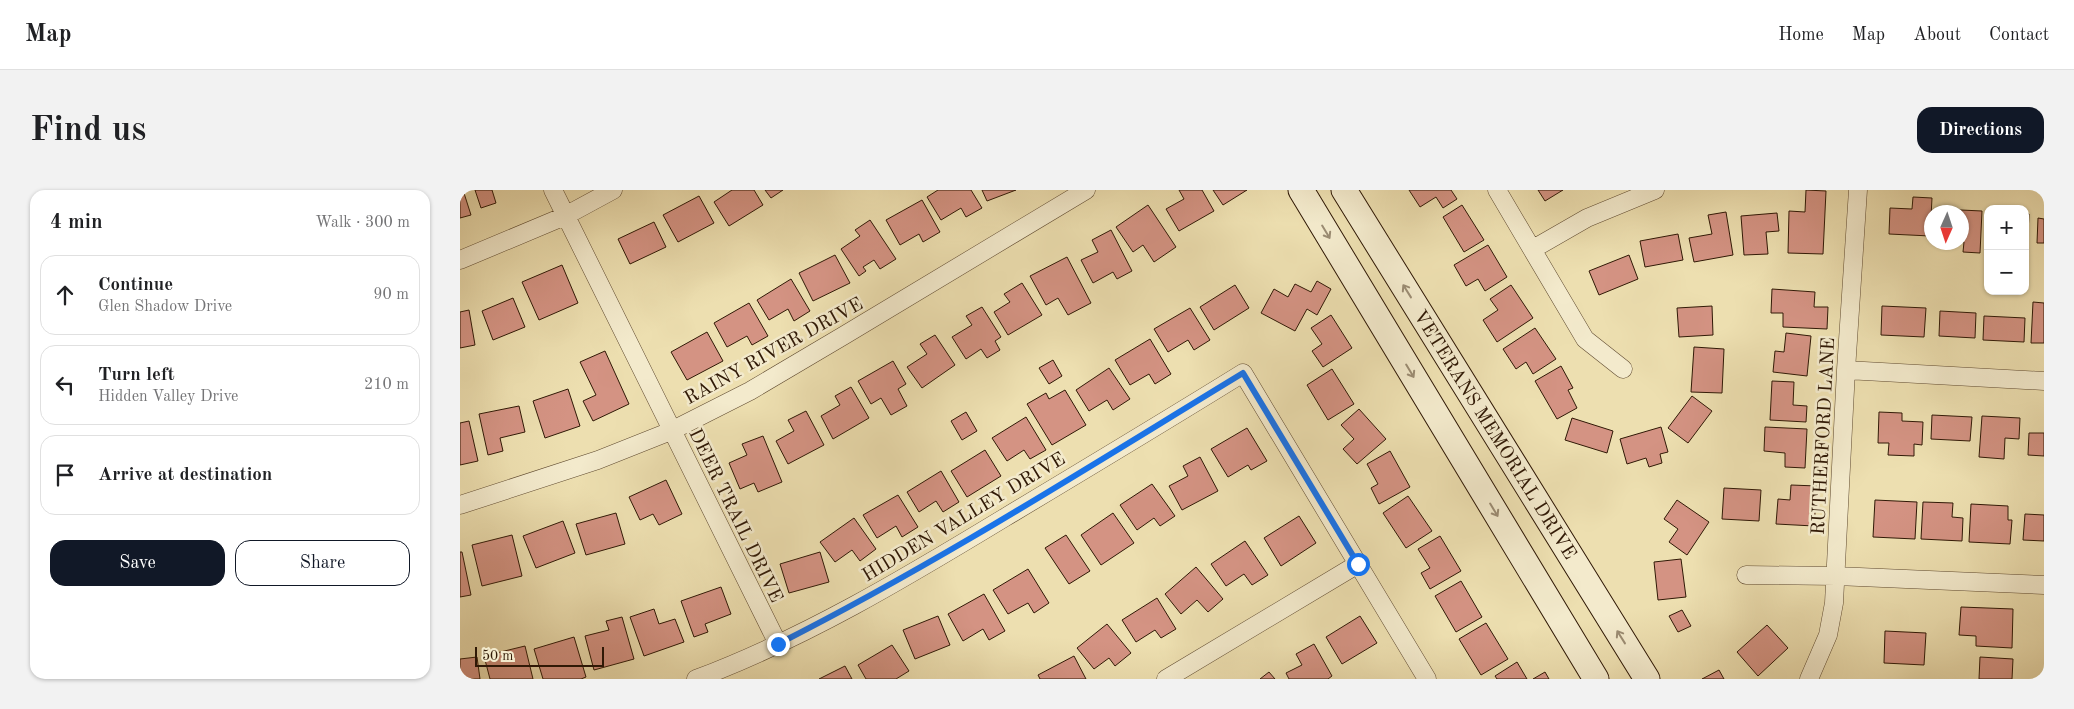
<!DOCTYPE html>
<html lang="en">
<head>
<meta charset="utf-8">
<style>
  body { margin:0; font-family:"Old Standard TT",serif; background:#f2f2f2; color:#202124 }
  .controls { position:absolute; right:15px; top:15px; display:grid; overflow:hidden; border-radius:10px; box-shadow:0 1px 4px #0004 }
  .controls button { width:45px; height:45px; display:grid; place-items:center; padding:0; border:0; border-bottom:1px solid #e0e0e0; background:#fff; color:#202124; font:25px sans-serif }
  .compass { position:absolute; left:1464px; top:15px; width:45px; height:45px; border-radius:50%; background:#fff; box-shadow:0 1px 4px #0004; rotate:183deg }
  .scale { position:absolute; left:15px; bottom:12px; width:129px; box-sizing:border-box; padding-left:5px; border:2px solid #301906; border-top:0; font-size:14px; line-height:18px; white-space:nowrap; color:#301906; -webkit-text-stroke:4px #f3eacc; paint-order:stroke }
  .stop { position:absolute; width:15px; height:15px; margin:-11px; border:4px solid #1a73e8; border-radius:50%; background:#fff }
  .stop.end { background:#1a73e8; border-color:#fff; box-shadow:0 1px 5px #0008 }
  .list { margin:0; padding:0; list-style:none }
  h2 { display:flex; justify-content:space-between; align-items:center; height:65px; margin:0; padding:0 20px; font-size:21px }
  h2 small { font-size:16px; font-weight:400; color:#757577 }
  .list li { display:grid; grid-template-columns:32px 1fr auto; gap:15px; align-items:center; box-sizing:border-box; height:80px; margin:0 10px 10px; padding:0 10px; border:1px solid #e0e0e0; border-radius:15px }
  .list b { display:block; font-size:19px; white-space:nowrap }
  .list p { margin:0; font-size:16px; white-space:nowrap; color:#757577 }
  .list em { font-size:16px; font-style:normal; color:#757577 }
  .actions { display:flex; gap:10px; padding:15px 20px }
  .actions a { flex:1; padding:11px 0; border:1px solid #111827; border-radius:15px; text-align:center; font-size:18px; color:#111827 }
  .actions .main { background:#111827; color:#fff }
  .icon { flex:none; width:28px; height:28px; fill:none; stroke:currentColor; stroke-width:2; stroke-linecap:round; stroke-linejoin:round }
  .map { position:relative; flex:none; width:1584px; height:489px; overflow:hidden; border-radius:15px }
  header { display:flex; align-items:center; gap:30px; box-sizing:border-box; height:70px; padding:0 25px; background:#fff; border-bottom:1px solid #e0e0e0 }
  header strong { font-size:24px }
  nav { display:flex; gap:28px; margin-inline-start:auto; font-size:18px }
  .intro { display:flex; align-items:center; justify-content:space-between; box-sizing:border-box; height:120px; padding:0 30px }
  h1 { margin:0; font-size:35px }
  .button { padding:12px 22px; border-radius:15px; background:#111827; color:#fff; font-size:18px; font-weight:700 }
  main { display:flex; gap:30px; padding:0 30px }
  aside { flex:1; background:#fff; border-radius:15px; box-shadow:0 1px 4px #0004 }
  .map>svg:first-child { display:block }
  .building { fill:#d49383; stroke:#301906 }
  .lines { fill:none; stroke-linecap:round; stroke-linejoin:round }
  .street-casing { stroke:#5f4a30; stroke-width:19 }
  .secondary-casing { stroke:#301906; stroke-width:27 }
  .street { stroke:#f3eacc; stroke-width:18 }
  .secondary { stroke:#f3eacc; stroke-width:25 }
  .oneway { stroke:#9b8c73 }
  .route { stroke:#1a73e8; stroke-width:6 }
  .labels { text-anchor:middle; stroke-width:5; stroke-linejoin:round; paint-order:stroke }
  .street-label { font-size:19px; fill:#301906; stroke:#f3eacc }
</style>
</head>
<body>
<header>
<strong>Map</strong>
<nav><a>Home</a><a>Map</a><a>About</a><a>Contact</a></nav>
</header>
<div class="intro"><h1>Find us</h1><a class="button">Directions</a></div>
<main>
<aside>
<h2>4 min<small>Walk · 300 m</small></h2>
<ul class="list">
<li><svg class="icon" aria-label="ahead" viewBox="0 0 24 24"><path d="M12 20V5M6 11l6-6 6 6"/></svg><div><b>Continue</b><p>Glen Shadow Drive</p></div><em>90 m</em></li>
<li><svg class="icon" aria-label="left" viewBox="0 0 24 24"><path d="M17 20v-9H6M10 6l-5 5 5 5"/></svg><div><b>Turn left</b><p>Hidden Valley Drive</p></div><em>210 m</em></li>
<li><svg class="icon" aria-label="arrive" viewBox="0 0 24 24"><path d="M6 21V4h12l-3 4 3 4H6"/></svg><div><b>Arrive at destination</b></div></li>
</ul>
<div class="actions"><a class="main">Save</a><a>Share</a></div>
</aside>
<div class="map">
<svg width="1584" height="489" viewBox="0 0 1584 489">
  <rect width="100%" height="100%" fill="#eddfb0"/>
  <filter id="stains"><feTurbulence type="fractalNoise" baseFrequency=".004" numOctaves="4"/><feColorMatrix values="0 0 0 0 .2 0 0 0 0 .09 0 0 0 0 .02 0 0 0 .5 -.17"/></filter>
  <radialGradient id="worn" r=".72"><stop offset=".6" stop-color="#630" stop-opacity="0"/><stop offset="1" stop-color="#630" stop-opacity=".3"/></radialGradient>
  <path class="building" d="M 0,0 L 3,0 L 11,25 L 0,28 Z
    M 15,0 L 32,0 L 36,13 L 21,18 Z
    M 272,0 L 294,0 L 303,15 L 269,36 L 254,12 Z
    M 305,0 L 323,0 L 311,8 Z
    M 478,0 L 511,0 L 522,18 L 506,27 L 501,18 L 481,30 L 467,7 Z
    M 522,0 L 556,0 L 527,11 Z
    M 719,0 L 742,0 L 754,21 L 719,41 L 706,19 L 724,9 Z
    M 753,0 L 787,0 L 763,15 Z
    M 949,0 L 991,0 L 997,9 L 983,18 L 976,7 L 960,17 Z
    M 1078,0 L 1103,0 L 1085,11 Z
    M 1346,0 L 1366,1 L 1363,64 L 1328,63 L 1329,21 L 1345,22 Z
    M 239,6 L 254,33 L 218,52 L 203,25 Z
    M 1453,7 L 1472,8 L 1470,46 L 1429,44 L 1430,18 L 1452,19 Z
    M 462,10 L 480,42 L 463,52 L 459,44 L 440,55 L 426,30 Z
    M 688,15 L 716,57 L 694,72 L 683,55 L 673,62 L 656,37 Z
    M 1002,15 L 1024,50 L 1004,62 L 983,27 Z
    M 1480,19 L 1522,21 L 1520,63 L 1503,62 L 1504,52 L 1502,52 L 1502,22 L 1479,22 Z
    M 1266,22 L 1273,65 L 1234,72 L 1229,48 L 1252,44 L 1248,25 Z
    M 1317,23 L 1319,41 L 1306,42 L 1308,64 L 1284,65 L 1281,26 Z
    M 1565,24 L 1569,24 L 1568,43 L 1565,43 Z
    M 1578,28 L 1584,29 L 1584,53 L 1577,53 Z
    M 410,30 L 436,69 L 420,79 L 414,70 L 403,77 L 406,81 L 399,86 L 381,59 L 400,46 L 395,40 Z
    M 194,32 L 206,57 L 170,74 L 158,49 Z
    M 651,40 L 672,81 L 657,89 L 653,82 L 633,93 L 621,70 L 638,62 L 632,50 Z
    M 1218,44 L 1223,70 L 1185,77 L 1180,51 Z
    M 1028,55 L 1047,87 L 1025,101 L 1018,89 L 1006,96 L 994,75 Z
    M 375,65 L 390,93 L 353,111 L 339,83 Z
    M 1169,65 L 1178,89 L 1139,105 L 1129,81 Z
    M 607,67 L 631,113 L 608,125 L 598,108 L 586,115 L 570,86 Z
    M 102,75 L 118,113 L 79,130 L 62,92 Z
    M 331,89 L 350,121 L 334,131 L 328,119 L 309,130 L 297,110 Z
    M 857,91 L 871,99 L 857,125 L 847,119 L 835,141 L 801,123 L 814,99 L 828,107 L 835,94 L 851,102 Z
    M 562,93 L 582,125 L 548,145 L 534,122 L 550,112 L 544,104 Z
    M 775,95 L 789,118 L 754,140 L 740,117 Z
    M 1051,95 L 1073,128 L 1037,152 L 1023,130 L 1038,120 L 1030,109 Z
    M 1312,99 L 1355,102 L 1354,117 L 1368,117 L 1367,139 L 1323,137 L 1323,123 L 1311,123 Z
    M 53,108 L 65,137 L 33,150 L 22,121 Z
    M 1573,112 L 1584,113 L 1584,153 L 1571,153 Z
    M 289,113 L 308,146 L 292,155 L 287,146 L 267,157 L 254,133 Z
    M 1252,116 L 1253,145 L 1219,147 L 1217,118 Z
    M 1422,116 L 1466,118 L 1464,147 L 1421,145 Z
    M 522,117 L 541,147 L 535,151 L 540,160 L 527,168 L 521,159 L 506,169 L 492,147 L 512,135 L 506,126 Z
    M 730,118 L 750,150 L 734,160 L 728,150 L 708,162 L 694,139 Z
    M 9,120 L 15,155 L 0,158 L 0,122 Z
    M 1480,121 L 1516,123 L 1515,148 L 1479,146 Z
    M 871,125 L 892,158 L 863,177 L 852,161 L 862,154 L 851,138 Z
    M 1524,126 L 1565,128 L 1564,152 L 1523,150 Z
    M 1075,138 L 1096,169 L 1073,184 L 1066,172 L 1056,179 L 1043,159 Z
    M 247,142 L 263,171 L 227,190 L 211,162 Z
    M 1326,143 L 1351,146 L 1347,186 L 1313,182 L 1315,161 L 1324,162 Z
    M 475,145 L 495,175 L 462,198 L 447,177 L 467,164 L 460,154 Z
    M 690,149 L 711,184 L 695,194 L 689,184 L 670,195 L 655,170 Z
    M 1234,157 L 1264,159 L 1262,203 L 1231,202 Z
    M 145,161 L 169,214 L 133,231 L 123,211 L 136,205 L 120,172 Z
    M 593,170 L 602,186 L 589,194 L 579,178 Z
    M 433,171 L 446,194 L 438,199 L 447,216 L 431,225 L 421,208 L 411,214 L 398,191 Z
    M 1101,176 L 1113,198 L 1108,200 L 1117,218 L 1097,229 L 1075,191 Z
    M 649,178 L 670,209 L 653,220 L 647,210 L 629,221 L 616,200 Z
    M 872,179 L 894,214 L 868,230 L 847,195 Z
    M 1312,191 L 1334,192 L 1333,215 L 1347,216 L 1346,232 L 1310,230 Z
    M 391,197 L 409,228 L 373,249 L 361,226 L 380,215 L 375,206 Z
    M 108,199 L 120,236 L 85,248 L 73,211 Z
    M 605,200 L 626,235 L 592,255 L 567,214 L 586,203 L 589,209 Z
    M 1232,206 L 1252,221 L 1228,253 L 1208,238 Z
    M 59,216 L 65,242 L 40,248 L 43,261 L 28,265 L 19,224 Z
    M 899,219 L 926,249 L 897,274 L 883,259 L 894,249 L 881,235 Z
    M 346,221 L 364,255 L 328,274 L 316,251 L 334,241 L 328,230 Z
    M 506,222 L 517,241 L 502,250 L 491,231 Z
    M 1419,222 L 1442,223 L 1442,231 L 1463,232 L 1462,255 L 1454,254 L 1454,266 L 1428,265 L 1429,253 L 1418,253 Z
    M 1472,225 L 1512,227 L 1510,251 L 1471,249 Z
    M 1522,226 L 1560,228 L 1559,249 L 1545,248 L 1544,269 L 1519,267 Z
    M 566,227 L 586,260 L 570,269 L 564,260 L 547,271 L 532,248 Z
    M 1112,228 L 1153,241 L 1147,263 L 1105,250 Z
    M 9,231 L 18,271 L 0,275 L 0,233 Z
    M 1201,237 L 1208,262 L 1200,264 L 1202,273 L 1189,277 L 1186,268 L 1167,274 L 1160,249 Z
    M 1305,237 L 1347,239 L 1345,278 L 1325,277 L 1325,263 L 1304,261 Z
    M 787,238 L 807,271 L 791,280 L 788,275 L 768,287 L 751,259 Z
    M 1569,243 L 1584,243 L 1584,266 L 1568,265 Z
    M 303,246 L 322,292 L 298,302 L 294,293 L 280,299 L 269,273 L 287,265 L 282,254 Z
    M 525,260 L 541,286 L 507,307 L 491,281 Z
    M 930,261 L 950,297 L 919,314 L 911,298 L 918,294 L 907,274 Z
    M 740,267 L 758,301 L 722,320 L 709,296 L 728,286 L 723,276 Z
    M 481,281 L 499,312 L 483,322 L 476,311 L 459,322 L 447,302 Z
    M 206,290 L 222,324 L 199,335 L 193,324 L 180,330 L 169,307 Z
    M 692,294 L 715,326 L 700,336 L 694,328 L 677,340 L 660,315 Z
    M 1331,295 L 1357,296 L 1354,336 L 1316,334 L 1318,309 L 1330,310 Z
    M 1264,298 L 1301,300 L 1299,331 L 1262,329 Z
    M 438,305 L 458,337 L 442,347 L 436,336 L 417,348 L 403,325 Z
    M 948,306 L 972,341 L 946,358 L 923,323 Z
    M 1217,310 L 1249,332 L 1227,365 L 1209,352 L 1218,339 L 1204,329 Z
    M 1415,310 L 1457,312 L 1455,349 L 1413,347 Z
    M 1463,312 L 1493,313 L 1492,327 L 1503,328 L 1502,351 L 1461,349 Z
    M 1511,314 L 1548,316 L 1548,330 L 1552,330 L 1550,354 L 1509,352 Z
    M 156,323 L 165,354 L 126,365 L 116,334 Z
    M 653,323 L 674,353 L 641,375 L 621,345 Z
    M 1565,324 L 1584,325 L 1584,351 L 1563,350 Z
    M 839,326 L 856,353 L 821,376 L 804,348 Z
    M 394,328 L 416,359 L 400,371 L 392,360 L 375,372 L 360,352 Z
    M 103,331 L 115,363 L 76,378 L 63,346 Z
    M 52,345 L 62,386 L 22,396 L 12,355 Z
    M 606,345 L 630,381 L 609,394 L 585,358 Z
    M 980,346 L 1001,381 L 970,399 L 961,383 L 970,378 L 958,359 Z
    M 785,351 L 808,385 L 792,395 L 784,384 L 766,396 L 751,374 Z
    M 0,362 L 2,362 L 11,405 L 0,407 Z
    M 360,362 L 369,392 L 329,403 L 320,374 Z
    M 1221,369 L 1226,407 L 1198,410 L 1194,372 Z
    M 736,377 L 763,409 L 748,422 L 737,410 L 721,424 L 705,404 Z
    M 568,379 L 589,413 L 574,423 L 568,413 L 548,424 L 533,400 Z
    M 1001,391 L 1022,427 L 996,442 L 975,406 Z
    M 261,397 L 271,424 L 245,434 L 248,442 L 234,447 L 221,411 Z
    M 524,404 L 545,441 L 529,450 L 523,439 L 503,451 L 488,424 Z
    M 697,408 L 716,439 L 701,448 L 695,440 L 676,452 L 662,430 Z
    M 1501,417 L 1553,419 L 1552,458 L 1516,456 L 1516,446 L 1499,445 Z
    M 194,419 L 199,434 L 215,429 L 224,452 L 184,466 L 170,427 Z
    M 1222,420 L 1231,436 L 1218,442 L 1209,426 Z
    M 478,426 L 490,455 L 455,469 L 443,440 Z
    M 900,426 L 917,453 L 882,474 L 866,447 Z
    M 162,427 L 174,469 L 134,480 L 125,446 L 149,440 L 146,431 Z
    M 1026,433 L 1048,469 L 1021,485 L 999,449 Z
    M 647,434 L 671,463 L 655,476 L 649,468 L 634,479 L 617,458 Z
    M 1307,435 L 1328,458 L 1298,486 L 1277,462 Z
    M 1425,441 L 1466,443 L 1464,475 L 1424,473 Z
    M 114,447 L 126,487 L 121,489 L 83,489 L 74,459 Z
    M 854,454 L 872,486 L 868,489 L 829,489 L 826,483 L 842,475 L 836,464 Z
    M 432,455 L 449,481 L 436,489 L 406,489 L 398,475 Z
    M 65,456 L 73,489 L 30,489 L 24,466 Z
    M 614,466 L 626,489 L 580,489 L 578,485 Z
    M 17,467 L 20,489 L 0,489 L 0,469 Z
    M 1520,467 L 1553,469 L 1552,489 L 1519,489 Z
    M 1057,472 L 1067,489 L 1037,489 L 1035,486 Z
    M 385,476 L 392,489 L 359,489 Z
    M 1259,480 L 1264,489 L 1242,489 Z
    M 809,482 L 815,489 L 800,489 Z
    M 1085,482 L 1089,489 L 1073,489 Z"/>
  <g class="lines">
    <defs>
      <path id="street" d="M 93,0 L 318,454
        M 1037,0 L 1125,149 L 1163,179
        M 1073,59 L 1127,28 L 1195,0
        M 0,70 L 105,26 L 153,0
        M 1386,180 L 1584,191
        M 0,315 L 138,270 L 211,241 L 290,201 L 383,146 L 626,0
        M 1286,385 L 1376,386 L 1584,395
        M 236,489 C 345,448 445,388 544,328 C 624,280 704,232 783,183 L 967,489
        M 706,489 L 898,374
        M 1349,489 L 1368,445 L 1374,413 L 1386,180 L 1398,0"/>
      <path id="secondary" d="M 841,0 L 1136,489
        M 884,0 L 1187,489"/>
    </defs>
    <use href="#street" class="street-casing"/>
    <use href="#secondary" class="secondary-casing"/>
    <use href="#street" class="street"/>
    <use href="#secondary" class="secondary"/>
  </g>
  <defs><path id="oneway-shaft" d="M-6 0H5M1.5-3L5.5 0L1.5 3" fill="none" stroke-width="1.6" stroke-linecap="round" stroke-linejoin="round" transform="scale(1.25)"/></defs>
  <g class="oneway">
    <use href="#oneway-shaft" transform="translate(866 42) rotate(59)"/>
    <use href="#oneway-shaft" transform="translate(947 101) rotate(-122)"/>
    <use href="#oneway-shaft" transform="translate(950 181) rotate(59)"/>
    <use href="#oneway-shaft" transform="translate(1034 320) rotate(59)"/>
    <use href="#oneway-shaft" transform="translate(1161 447) rotate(-122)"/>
  </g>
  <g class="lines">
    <path class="route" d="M 318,454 C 478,373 630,276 783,183 L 898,374"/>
  </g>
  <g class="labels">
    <g class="street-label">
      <text transform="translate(313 160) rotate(-29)" y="7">RAINY RIVER DRIVE</text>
      <text transform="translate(1036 244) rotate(58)" y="7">VETERANS MEMORIAL DRIVE</text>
      <text transform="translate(1362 246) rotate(-87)" y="7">RUTHERFORD LANE</text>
      <text transform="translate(277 325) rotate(64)" y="7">DEER TRAIL DRIVE</text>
      <text transform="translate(503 326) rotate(-31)" y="7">HIDDEN VALLEY DRIVE</text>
    </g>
  </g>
  <rect width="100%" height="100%" filter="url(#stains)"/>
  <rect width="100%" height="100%" fill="url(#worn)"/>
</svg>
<div class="controls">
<button>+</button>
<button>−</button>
</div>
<svg class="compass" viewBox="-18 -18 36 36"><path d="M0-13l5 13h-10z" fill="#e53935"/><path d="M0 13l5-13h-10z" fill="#757577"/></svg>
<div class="scale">50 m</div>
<div class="stop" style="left:898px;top:374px"></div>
<div class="stop end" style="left:318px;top:454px"></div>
</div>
</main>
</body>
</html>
